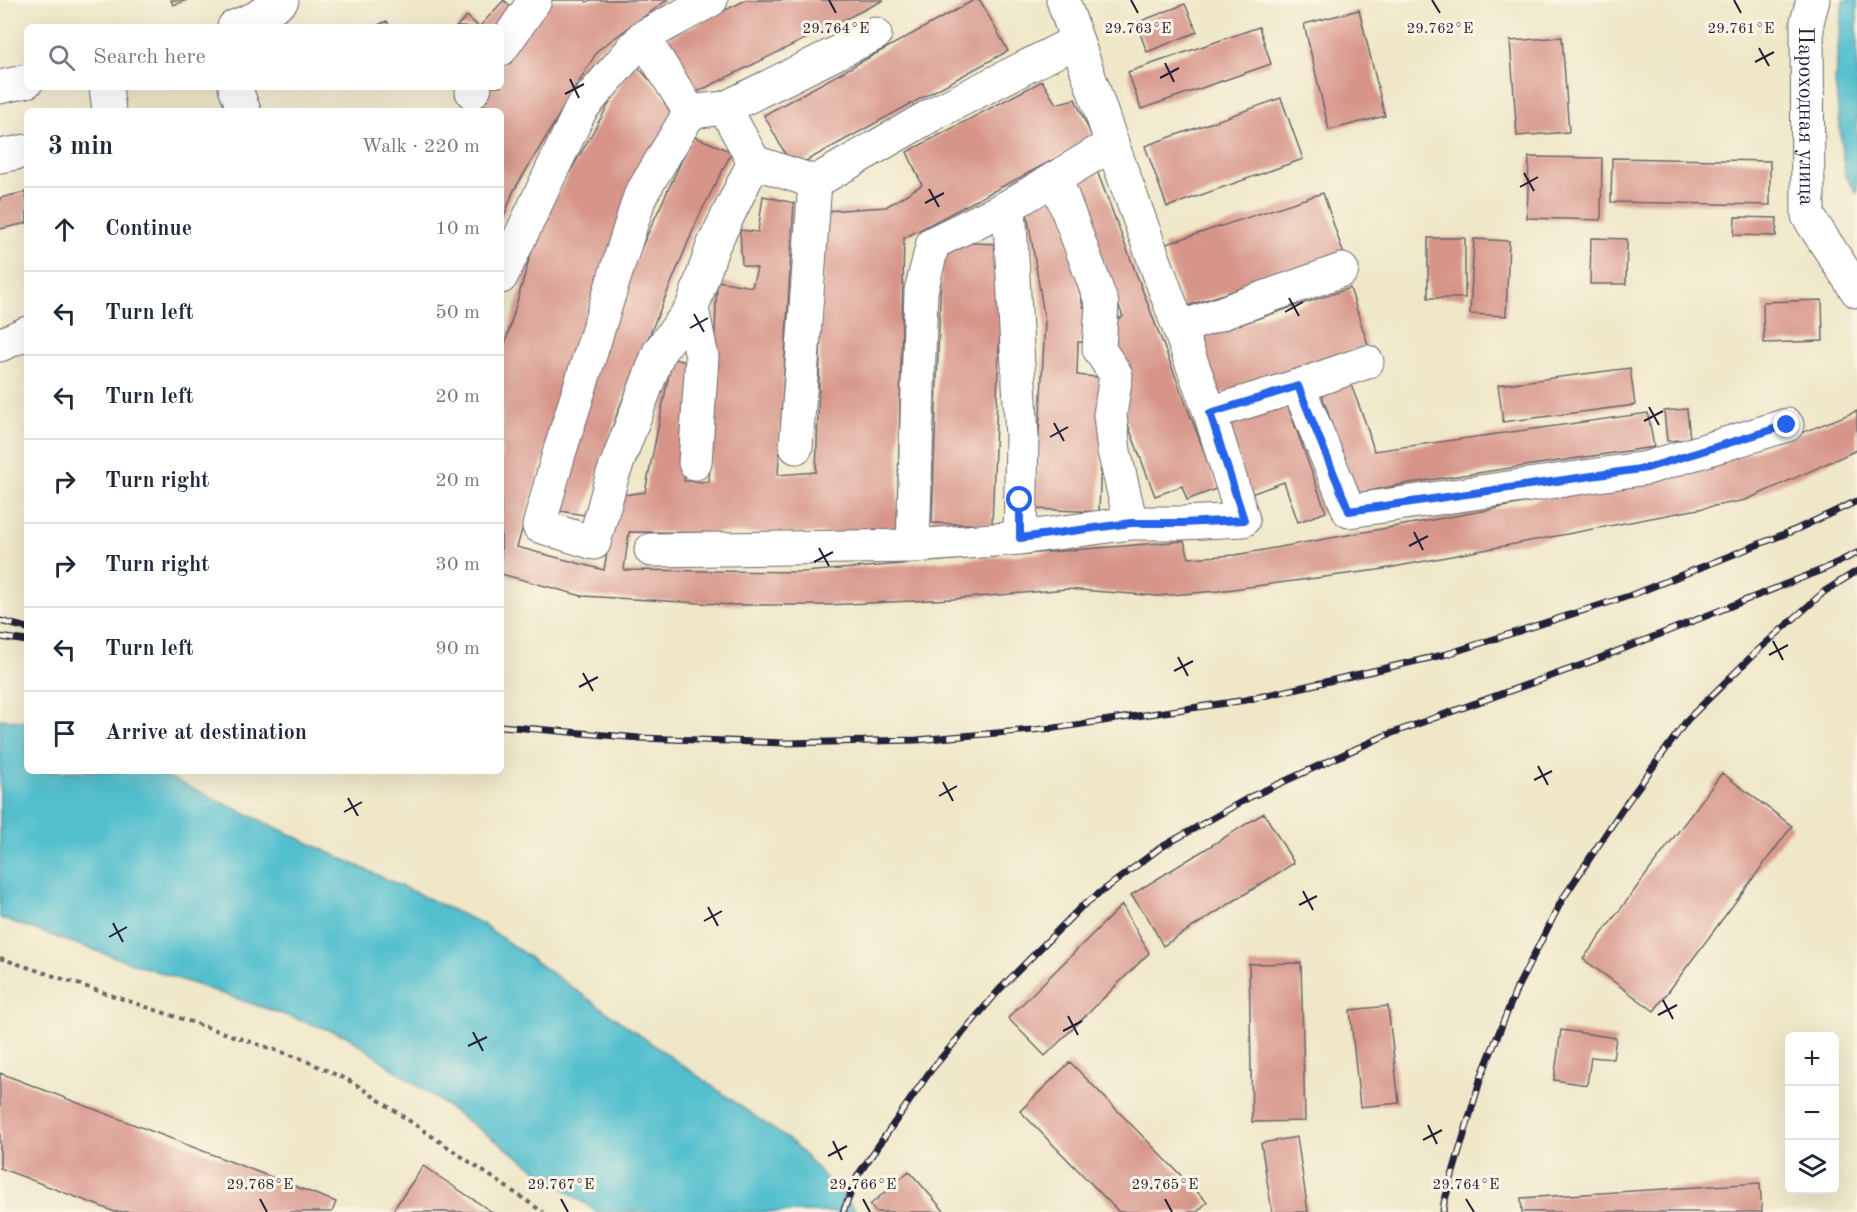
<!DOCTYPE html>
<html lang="en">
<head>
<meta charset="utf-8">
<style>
  body { margin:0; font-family:"Old Standard TT",serif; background:#f6f6f7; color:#1f2937 }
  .controls { position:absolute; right:18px; bottom:18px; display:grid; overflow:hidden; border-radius:9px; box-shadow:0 6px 24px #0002 }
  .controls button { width:54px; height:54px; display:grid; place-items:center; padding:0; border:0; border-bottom:2px solid #e0e1e3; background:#fff; color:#1f2937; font:30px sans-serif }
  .stop { position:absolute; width:18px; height:18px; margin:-14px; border:4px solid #2563eb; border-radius:50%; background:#fff }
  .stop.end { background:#2563eb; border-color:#fff; box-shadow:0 2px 6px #0008 }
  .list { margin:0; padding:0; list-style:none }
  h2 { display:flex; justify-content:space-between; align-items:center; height:78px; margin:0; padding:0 24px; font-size:26px }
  h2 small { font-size:20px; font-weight:400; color:#747a83 }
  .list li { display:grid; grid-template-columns:39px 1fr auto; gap:18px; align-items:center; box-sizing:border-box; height:84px; padding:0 24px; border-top:2px solid #e0e1e3 }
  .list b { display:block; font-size:22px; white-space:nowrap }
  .list em { font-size:20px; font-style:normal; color:#747a83 }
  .icon { flex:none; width:33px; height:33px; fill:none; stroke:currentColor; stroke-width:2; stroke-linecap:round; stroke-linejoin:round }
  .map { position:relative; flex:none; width:1857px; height:1212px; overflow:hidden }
  .search { position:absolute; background:#fff; box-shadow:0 6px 24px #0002; left:24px; top:24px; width:480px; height:66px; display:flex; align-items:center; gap:15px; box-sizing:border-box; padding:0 21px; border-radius:9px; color:#747a83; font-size:22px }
  .panel { position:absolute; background:#fff; box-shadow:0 6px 24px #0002; left:24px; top:108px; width:480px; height:666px; border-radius:9px }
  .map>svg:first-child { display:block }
  .water { fill:#53bfce; stroke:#3a7084; stroke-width:1.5 }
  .building { fill:#d7958a }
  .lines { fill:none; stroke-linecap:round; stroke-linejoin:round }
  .minor-casing { stroke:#6a676c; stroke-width:35 }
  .path { stroke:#6a676c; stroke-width:4; stroke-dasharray:4.5 4.5; stroke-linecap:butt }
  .minor { stroke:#fff; stroke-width:33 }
  .rail-casing { stroke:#22223b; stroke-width:7 }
  .rail { stroke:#fcf5e5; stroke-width:4.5; stroke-dasharray:14; stroke-linecap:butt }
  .route { stroke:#2563eb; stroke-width:8 }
  .ticks { fill:none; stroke:#22223b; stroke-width:2 }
  .labels { text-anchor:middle; stroke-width:6; stroke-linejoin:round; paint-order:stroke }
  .street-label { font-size:22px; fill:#22223b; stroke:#fcf5e5 }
  .ticks-label { font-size:15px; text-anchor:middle; fill:#22223b; stroke:#fcf5e5; stroke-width:6; stroke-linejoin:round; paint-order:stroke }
</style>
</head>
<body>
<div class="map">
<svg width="1857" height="1212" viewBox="0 0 1857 1212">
  <rect width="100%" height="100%" fill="#fcf5e5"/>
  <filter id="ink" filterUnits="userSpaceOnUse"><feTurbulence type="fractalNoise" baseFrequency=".0167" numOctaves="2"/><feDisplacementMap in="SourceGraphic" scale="12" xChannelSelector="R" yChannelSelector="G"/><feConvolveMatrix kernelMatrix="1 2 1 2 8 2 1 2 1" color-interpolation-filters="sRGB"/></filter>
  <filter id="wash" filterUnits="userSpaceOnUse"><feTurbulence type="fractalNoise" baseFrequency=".008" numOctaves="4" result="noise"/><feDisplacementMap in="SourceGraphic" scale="24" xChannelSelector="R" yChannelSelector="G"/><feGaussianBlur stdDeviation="1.35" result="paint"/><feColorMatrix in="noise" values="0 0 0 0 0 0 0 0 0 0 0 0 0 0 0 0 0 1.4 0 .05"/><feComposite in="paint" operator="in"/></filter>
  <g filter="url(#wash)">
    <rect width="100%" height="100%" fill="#efe7c8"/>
    <path class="water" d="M 1843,0 L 1857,0 L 1857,193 L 1845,175 L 1835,80 Z
      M 0,719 L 27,722 L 27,771 L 155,771 L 482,924 L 793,1143 L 858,1212 L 597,1212 L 347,1036 L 0,918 Z"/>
    <g id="blocks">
      <path class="building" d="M 171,0 L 187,0 L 173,5 Z
        M 504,0 L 516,12 L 501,27 L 456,27 L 467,16 L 479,27 Z
        M 544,0 L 585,0 L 587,2 L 590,0 L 667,0 L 598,50 L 513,192 L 501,225 L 501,111 L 470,111 L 486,87 L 501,87 L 501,64 Z
        M 746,0 L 884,0 L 693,94 L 658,43 Z
        M 974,0 L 980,0 L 1008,51 L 793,168 L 764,115 Z
        M 1185,4 L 1197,32 L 1147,52 L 1136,23 Z
        M 1359,10 L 1385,116 L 1329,130 L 1304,24 Z
        M 387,21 L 390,27 L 374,27 Z
        M 1259,27 L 1271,64 L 1141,109 L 1128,72 Z
        M 1562,37 L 1569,132 L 1517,136 L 1510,41 Z
        M 633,62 L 679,112 L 588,307 L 517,547 L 604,570 L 616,496 L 645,492 L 672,359 L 695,363 L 684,481 L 709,482 L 717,281 L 752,287 L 757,268 L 742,265 L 740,230 L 758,232 L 763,196 L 794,203 L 778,475 L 816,472 L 825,211 L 886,207 L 922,185 L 907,152 L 1042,81 L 1056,104 L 1075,99 L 1093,139 L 904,238 L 897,534 L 629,532 L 624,570 L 804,572 L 1184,541 L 1189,558 L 1235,555 L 1494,509 L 1737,458 L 1857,411 L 1857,450 L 1746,500 L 1378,570 L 1218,591 L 1158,596 L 1067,589 L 954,599 L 826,605 L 733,605 L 582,596 L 501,574 L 501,358 L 538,228 Z
        M 1281,98 L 1303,159 L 1167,207 L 1145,146 Z
        M 693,136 L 732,152 L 699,216 L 618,411 L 584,515 L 548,509 L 618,298 Z
        M 1529,157 L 1602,158 L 1601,220 L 1527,218 Z
        M 1612,158 L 1770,161 L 1770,205 L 1611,202 Z
        M 1097,171 L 1218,488 L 1187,500 L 1182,486 L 1155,496 L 1117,396 L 1101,325 L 1123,317 L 1072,181 Z
        M 25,192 L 27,201 L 27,223 L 0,229 L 0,198 Z
        M 1323,193 L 1344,255 L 1184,307 L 1163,245 Z
        M 1060,197 L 1083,307 L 1093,310 L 1093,343 L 1078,342 L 1077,375 L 1104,378 L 1099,512 L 1035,509 L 1045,321 L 1026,207 Z
        M 1735,217 L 1777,218 L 1776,236 L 1734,235 Z
        M 1428,238 L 1465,238 L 1465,298 L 1428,298 Z
        M 1591,238 L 1627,239 L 1626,284 L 1590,284 Z
        M 1474,239 L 1509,241 L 1506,316 L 1470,314 Z
        M 942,242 L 1003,244 L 992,525 L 932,523 Z
        M 1350,288 L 1368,345 L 1215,396 L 1196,339 Z
        M 1822,300 L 1823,341 L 1764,343 L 1763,302 Z
        M 1630,368 L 1635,405 L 1503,422 L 1498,385 Z
        M 1351,385 L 1366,424 L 1374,451 L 1648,413 L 1654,447 L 1409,483 L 1355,494 L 1320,389 Z
        M 1285,398 L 1326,512 L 1298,522 L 1284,482 L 1251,494 L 1224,420 Z
        M 1687,409 L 1690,439 L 1667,441 L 1664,411 Z
        M 1722,773 L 1792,826 L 1654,1011 L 1583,959 Z
        M 1264,813 L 1294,863 L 1163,946 L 1148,918 L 1131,895 Z
        M 1122,905 L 1149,953 L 1045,1056 L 1008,1018 Z
        M 1301,963 L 1305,1121 L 1252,1122 L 1249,964 Z
        M 1388,1006 L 1399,1103 L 1360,1107 L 1350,1010 Z
        M 1561,1030 L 1616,1038 L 1613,1059 L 1591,1057 L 1587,1085 L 1554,1080 Z
        M 1070,1062 L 1207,1202 L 1197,1212 L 1119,1212 L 1020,1111 Z
        M 0,1073 L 336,1202 L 332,1212 L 115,1212 L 0,1168 Z
        M 1297,1137 L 1308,1212 L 1272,1212 L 1261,1143 Z
        M 423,1166 L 492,1212 L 392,1212 Z
        M 909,1171 L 945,1212 L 876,1212 L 870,1205 Z
        M 1760,1183 L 1762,1212 L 1522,1212 L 1521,1198 Z"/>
    </g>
  </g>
  <g filter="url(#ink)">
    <use href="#blocks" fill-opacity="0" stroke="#6a676c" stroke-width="1.5"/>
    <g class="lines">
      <defs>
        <g id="minor">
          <path id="s1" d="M 1813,0 L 1807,22 L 1808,216 L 1857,291"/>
          <path d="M 234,27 L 256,18 L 282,0"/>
          <path d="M 643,37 L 690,112 L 725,108 L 875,34"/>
          <path d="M 501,49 L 535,0"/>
          <path d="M 0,87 L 27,81"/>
          <path d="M 106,87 L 109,111"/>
          <path d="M 235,87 L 244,111"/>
          <path d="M 472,92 L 475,87"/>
          <path d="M 690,112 L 640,196 L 558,457 L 539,526 L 594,543 L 612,477 L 659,352 L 692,308"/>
          <path d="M 0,156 L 27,151"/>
          <path d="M 754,162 L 815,182"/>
          <path d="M 1056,179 L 1102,304 L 1099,349 L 1116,375 L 1110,415 L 1114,451 L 1131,523"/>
          <path d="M 501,277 L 581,109 L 643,37 L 711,0"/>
          <path d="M 1180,328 L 1342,270"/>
          <path d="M 0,345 L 27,333"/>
          <path d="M 1298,386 L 1349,511 L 1647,468 L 1787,425"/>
          <path d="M 1210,413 L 1298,386 L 1367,362"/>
          <path d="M 796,447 L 815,182 L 935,113 L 1077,41"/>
          <path d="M 695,463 L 702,357 L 692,308 L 713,246 L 754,162 L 725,108"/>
          <path d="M 1020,538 L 1022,437 L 1009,206 L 1112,144"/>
          <path d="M 913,546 L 921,291 L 933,243 L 1009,206"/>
          <path d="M 651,550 L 913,546 L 1020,538 L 1131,523 L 1182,523 L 1243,520 L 1210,413 L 1112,144 L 1063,0"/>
        </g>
      </defs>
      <use href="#minor" class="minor-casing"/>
      <path class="path" d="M 0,958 L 302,1059 L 354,1083 L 543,1212"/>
      <use href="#minor" class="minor"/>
      <defs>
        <path id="rail" d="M 0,621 L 27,628
          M 0,637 L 27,641
          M 501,726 L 639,738 L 786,743 L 917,740 L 1055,728 L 1246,700 L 1447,654 L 1629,596 L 1797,529 L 1857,501
          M 843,1212 L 858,1175 L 931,1070 L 1000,989 L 1081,907 L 1160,848 L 1250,797 L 1384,736 L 1590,662 L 1824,569 L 1857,553
          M 1443,1212 L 1444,1203 L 1481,1077 L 1517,988 L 1562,900 L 1623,808 L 1688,719 L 1755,653 L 1825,591 L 1857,571"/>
      </defs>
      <use href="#rail" class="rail-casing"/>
      <use href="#rail" class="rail"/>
    </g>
  </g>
  <g class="lines" filter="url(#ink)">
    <path class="route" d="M 1020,500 L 1020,538 L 1131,523 L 1182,523 L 1244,520 L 1210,413 L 1298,386 L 1349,511 L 1647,468 L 1787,425"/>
  </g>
  <path class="ticks" d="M 829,0 L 836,13M 1131,0 L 1138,13M 1432,0 L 1440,13M 1734,0 L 1741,13M 1759,48 L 1769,66M 1755,62 L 1774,52M 1165,63 L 1174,82M 1160,78 L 1179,68M 570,79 L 579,98M 565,94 L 584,84M 1524,173 L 1534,191M 1520,187 L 1538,177M 929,189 L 939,207M 925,203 L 944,193M 1289,298 L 1299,316M 1285,312 L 1303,302M 694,314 L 704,332M 690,328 L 708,318M 1649,407 L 1659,425M 1644,421 L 1663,411M 1054,423 L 1064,441M 1050,437 L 1068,427M 1414,532 L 1423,550M 1409,546 L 1428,536M 819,548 L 829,566M 814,562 L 833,552M 1773,641 L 1783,660M 1769,655 L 1788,645M 1178,657 L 1188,676M 1174,671 L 1193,661M 583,673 L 593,691M 579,687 L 598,677M 1538,766 L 1548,785M 1534,780 L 1552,771M 943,782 L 953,801M 939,796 L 957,786M 348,798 L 358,816M 344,812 L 362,802M 1303,891 L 1313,910M 1299,905 L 1317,896M 708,907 L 718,926M 704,921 L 722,911M 113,923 L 123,942M 109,937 L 127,927M 1663,1000 L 1673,1019M 1658,1015 L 1677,1005M 1068,1016 L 1078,1035M 1063,1031 L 1082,1021M 473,1032 L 483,1051M 468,1046 L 487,1037M 1428,1125 L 1437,1144M 1423,1140 L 1442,1130M 833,1141 L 842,1160M 828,1156 L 847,1146M 260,1199 L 267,1212M 561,1199 L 568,1212M 863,1199 L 870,1212M 1165,1199 L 1172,1212M 1466,1199 L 1474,1212"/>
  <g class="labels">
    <g class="street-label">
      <text dy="8" stroke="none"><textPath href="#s1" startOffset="117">Пароходная улица</textPath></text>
    </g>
  </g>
  <g class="ticks-label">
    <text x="836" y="33">29.764°E</text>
    <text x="1138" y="33">29.763°E</text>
    <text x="1440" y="33">29.762°E</text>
    <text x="1741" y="33">29.761°E</text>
    <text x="260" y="1189">29.768°E</text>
    <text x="561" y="1189">29.767°E</text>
    <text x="863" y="1189">29.766°E</text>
    <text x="1165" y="1189">29.765°E</text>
    <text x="1466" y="1189">29.764°E</text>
  </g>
</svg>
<div class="controls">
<button>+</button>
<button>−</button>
<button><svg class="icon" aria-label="layers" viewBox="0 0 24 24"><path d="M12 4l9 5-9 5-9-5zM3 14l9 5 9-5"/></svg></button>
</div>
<div class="stop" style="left:1020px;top:500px"></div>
<div class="stop end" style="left:1787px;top:425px"></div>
<div class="search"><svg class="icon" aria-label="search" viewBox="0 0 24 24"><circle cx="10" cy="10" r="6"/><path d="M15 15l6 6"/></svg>Search here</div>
<section class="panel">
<h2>3 min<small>Walk · 220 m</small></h2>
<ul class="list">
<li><svg class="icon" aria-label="ahead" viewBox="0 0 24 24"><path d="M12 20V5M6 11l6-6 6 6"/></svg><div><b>Continue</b></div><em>10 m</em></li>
<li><svg class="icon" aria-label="left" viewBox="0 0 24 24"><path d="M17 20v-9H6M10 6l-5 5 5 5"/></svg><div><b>Turn left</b></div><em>50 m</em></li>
<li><svg class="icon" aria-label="left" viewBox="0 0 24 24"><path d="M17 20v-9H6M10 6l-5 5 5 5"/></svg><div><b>Turn left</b></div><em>20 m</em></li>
<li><svg class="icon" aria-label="right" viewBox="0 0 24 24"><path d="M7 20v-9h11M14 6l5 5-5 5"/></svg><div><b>Turn right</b></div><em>20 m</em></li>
<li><svg class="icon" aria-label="right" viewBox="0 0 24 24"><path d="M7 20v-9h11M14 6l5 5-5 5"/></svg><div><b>Turn right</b></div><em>30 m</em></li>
<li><svg class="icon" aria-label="left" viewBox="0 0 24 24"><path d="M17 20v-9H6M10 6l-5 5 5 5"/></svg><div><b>Turn left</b></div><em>90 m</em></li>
<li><svg class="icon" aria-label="arrive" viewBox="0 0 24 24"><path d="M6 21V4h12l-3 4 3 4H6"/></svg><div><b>Arrive at destination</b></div></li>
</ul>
</section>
</div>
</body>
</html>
